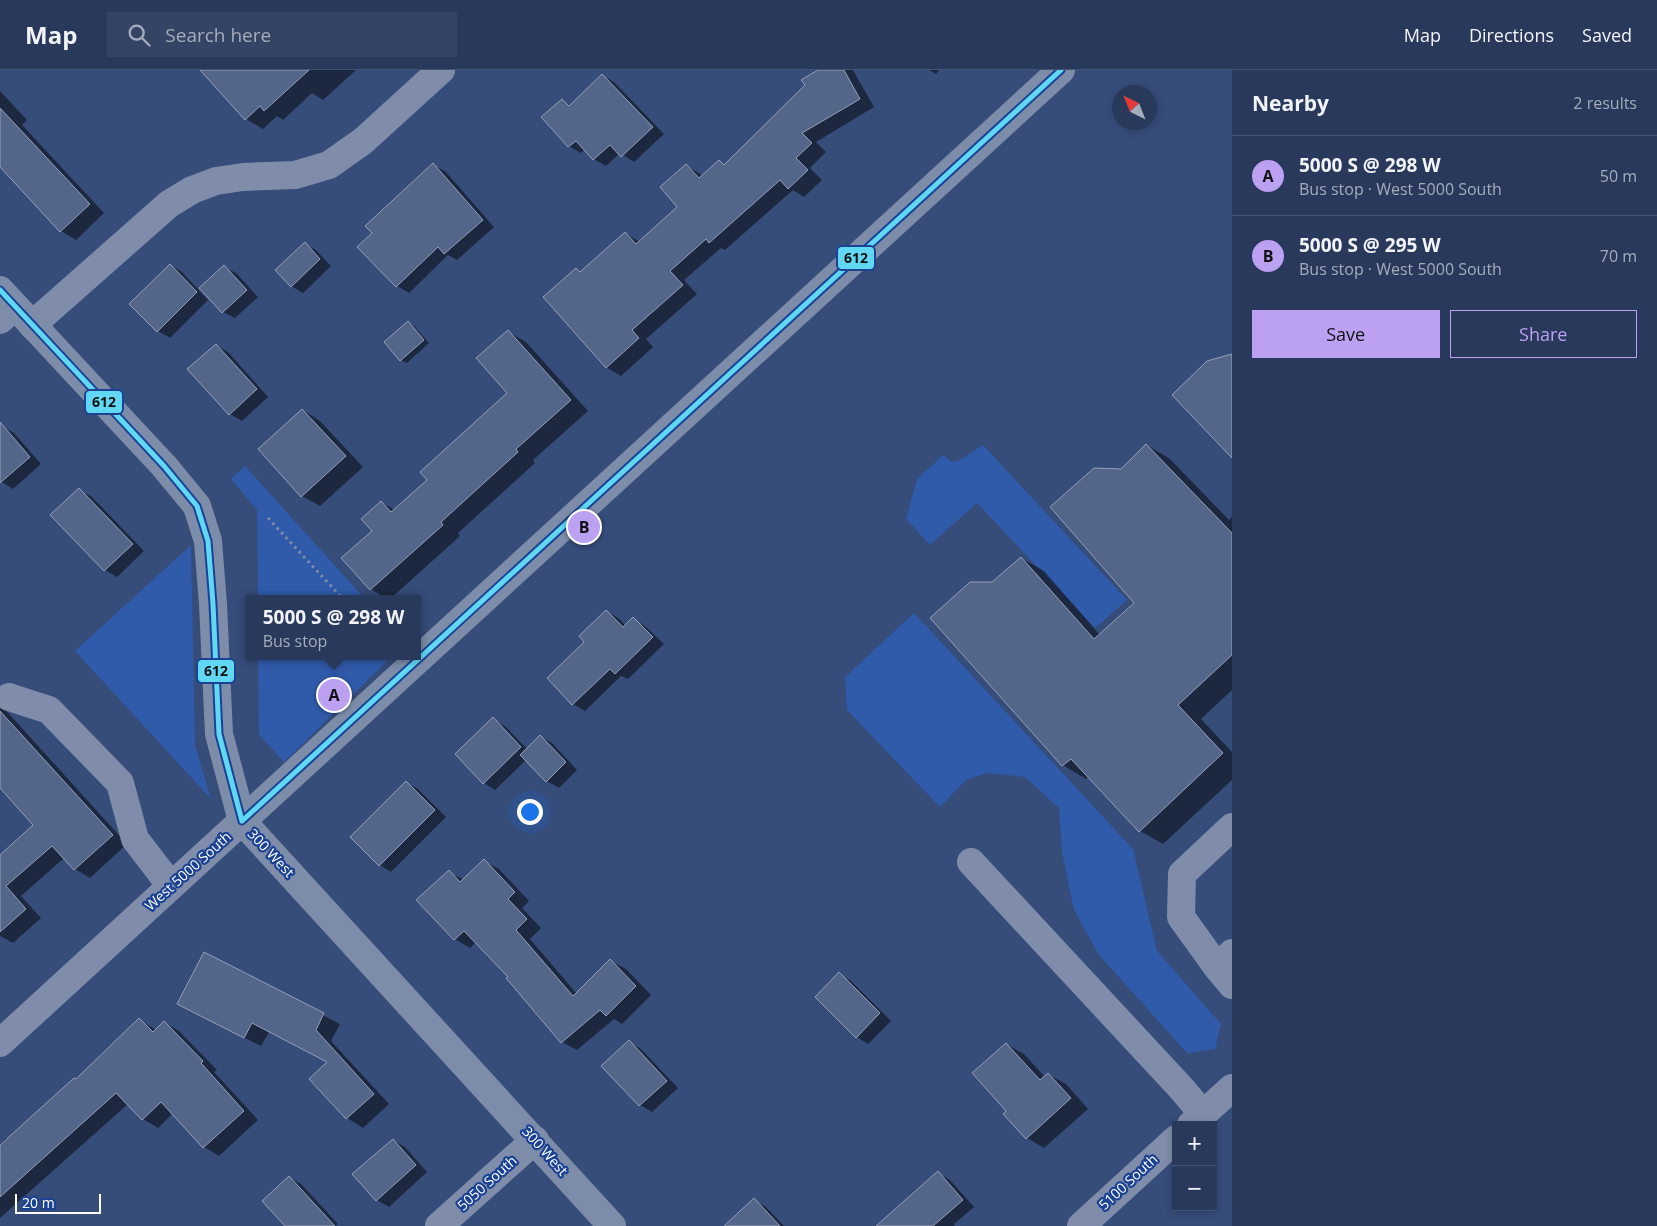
<!DOCTYPE html>
<html lang="en">
<head>
<meta charset="utf-8">
<style>
  body { margin:0; font-family:"Open Sans",sans-serif; background:#344464; color:#f1f3f6 }
  .controls { position:absolute; right:15px; bottom:15px; display:grid; overflow:hidden; border-radius:0px; box-shadow:0 2px 8px #0003 }
  .controls button { width:45px; height:45px; display:grid; place-items:center; padding:0; border:0; border-bottom:1px solid #445371; background:#28395b; color:#f1f3f6; font:25px sans-serif }
  .compass { position:absolute; left:1112px; top:15px; width:45px; height:45px; border-radius:50%; background:#28395b; box-shadow:0 2px 8px #0003; rotate:317deg }
  .scale { position:absolute; left:15px; bottom:12px; width:86px; box-sizing:border-box; padding-left:5px; border:2px solid #fff; border-top:0; font-size:14px; line-height:18px; white-space:nowrap; color:#fff; -webkit-text-stroke:4px #1b4294; paint-order:stroke }
  .you { position:absolute; left:529px; top:741px; width:18px; height:18px; margin:-12px; border:4px solid #fff; border-radius:50%; background:#1a73e8; box-shadow:0 0 0 8px #1a73e833 }
  .badge { display:grid; place-items:center; width:32px; height:32px; border-radius:50%; background:#bca0f2; color:#111; font-size:16px; font-weight:700 }
  .pin { position:absolute; translate:-50% -50%; border:2px solid #fff; box-shadow:0 1px 5px #0006 }
  .popup { position:absolute; left:246px; top:525px; width:175px; height:65px; box-sizing:border-box; display:grid; place-content:center; border-radius:0px; background:#28395b; filter:drop-shadow(0 1px 4px #0005); font-size:16px; white-space:nowrap; color:#a5acbb }
  .popup b { font-size:19px; color:#f1f3f6 }
  .popup::after { content:''; position:absolute; left:50%; top:100%; margin-left:-10px; border:10px solid transparent; border-top-color:#28395b }
  .list { margin:0; padding:0; list-style:none }
  h2 { display:flex; justify-content:space-between; align-items:center; height:65px; margin:0; padding:0 20px; font-size:21px }
  h2 small { font-size:16px; font-weight:400; color:#a5acbb }
  .list li { display:grid; grid-template-columns:32px 1fr auto; gap:15px; align-items:center; box-sizing:border-box; height:80px; padding:0 20px; border-top:1px solid #445371 }
  .list b { display:block; font-size:19px; white-space:nowrap }
  .list p { margin:0; font-size:16px; white-space:nowrap; color:#a5acbb }
  .list em { font-size:16px; font-style:normal; color:#a5acbb }
  .actions { display:flex; gap:10px; padding:15px 20px }
  .actions a { flex:1; padding:11px 0; border:1px solid #bca0f2; border-radius:0px; text-align:center; font-size:18px; color:#bca0f2 }
  .actions .main { background:#bca0f2; color:#111 }
  .icon { flex:none; width:28px; height:28px; fill:none; stroke:currentColor; stroke-width:2; stroke-linecap:round; stroke-linejoin:round }
  .map { position:relative; flex:none; width:1232px; height:1156px; overflow:hidden }
  header { display:flex; align-items:center; gap:30px; box-sizing:border-box; height:70px; padding:0 25px; background:#28395b; border-bottom:1px solid #445371 }
  header strong { font-size:24px }
  nav { display:flex; gap:28px; margin-inline-start:auto; font-size:18px }
  .search { width:350px; height:45px; background:#344464; display:flex; align-items:center; gap:12px; box-sizing:border-box; padding:0 18px; border-radius:0px; color:#a5acbb; font-size:19px }
  main { display:flex }
  aside { flex:1; background:#28395b }
  .map>svg:first-child { display:block }
  .green { fill:#305aaa }
  .shadow { fill:#0007 }
  .building { fill:#536588; stroke:#94a0b9 }
  .lines { fill:none; stroke-linecap:round; stroke-linejoin:round }
  .path { stroke:#7f8dab; stroke-width:3; stroke-dasharray:2.5 4; stroke-linecap:butt }
  .minor { stroke:#7f8dab; stroke-width:28 }
  .major { stroke:#7d8da9; stroke-width:28 }
  .bus-1-casing { stroke:#1b4294; stroke-width:9 }
  .bus-1 { stroke:#60d8f3; stroke-width:5 }
  .labels { text-anchor:middle; stroke-width:4.5; stroke-linejoin:round; paint-order:stroke }
  .street-label { font-size:14px; fill:#fff; stroke:#1b4294 }
  .line-badge { stroke:#1b4294; stroke-width:2 }
  .pale-badge-label { font-size:14px; text-anchor:middle; font-weight:bold; fill:#111 }
</style>
</head>
<body>
<header>
<strong>Map</strong>
<div class="search"><svg class="icon" aria-label="search" viewBox="0 0 24 24"><circle cx="10" cy="10" r="6"/><path d="M15 15l6 6"/></svg>Search here</div>
<nav><a>Map</a><a>Directions</a><a>Saved</a></nav>
</header>
<main>
<div class="map">
<svg width="1232" height="1156" viewBox="0 0 1232 1156">
  <rect width="100%" height="100%" fill="#364c79"/>
  <path class="green" d="M 983,375 L 1127,530 L 1095,558 L 977,433 L 930,475 L 906,449 L 917,409 L 943,385 L 952,392 L 960,390 Z
    M 245,396 L 365,529 L 258,529 L 257,440 L 231,409 Z
    M 191,475 L 195,675 L 211,729 L 75,581 Z
    M 914,543 L 1133,779 L 1157,881 L 1221,954 L 1215,979 L 1187,983 L 1099,885 L 1074,840 L 1062,782 L 1059,738 L 1025,707 L 987,703 L 966,710 L 940,737 L 847,640 L 845,607 Z
    M 258,586 L 392,586 L 284,692 L 259,665 Z"/>
  <path class="shadow" d="M 201,0 L 356,0 L 323,30 L 312,23 L 283,50 L 277,46 L 263,59 L 246,49 Z
    M 820,0 L 853,0 L 874,37 L 816,72 L 826,82 L 810,98 L 822,110 L 804,127 L 793,120 L 725,180 L 721,178 L 684,210 L 697,224 L 646,269 L 653,277 L 621,306 L 606,297 L 576,199 L 581,202 L 625,163 L 640,172 L 679,137 L 686,95 L 703,106 L 719,92 L 725,95 Z
    M 929,0 L 939,0 L 936,4 Z
    M 603,6 L 614,12 L 664,64 L 634,92 L 620,83 L 606,96 L 594,89 L 585,79 L 581,83 L 569,76 L 543,47 L 562,30 L 571,36 Z
    M 0,21 L 27,50 L 22,55 L 104,143 L 76,170 L 61,161 L 0,96 Z
    M 433,95 L 445,101 L 494,157 L 457,190 L 448,185 L 409,223 L 397,216 L 358,177 L 374,163 Z
    M 305,174 L 316,180 L 331,196 L 303,223 L 291,216 Z
    M 170,195 L 182,202 L 208,230 L 170,268 L 158,261 L 131,234 Z
    M 224,197 L 236,203 L 258,227 L 235,248 L 223,242 Z
    M 408,253 L 414,256 L 429,273 L 407,293 L 401,290 Z
    M 508,262 L 526,272 L 588,341 L 533,390 L 535,393 L 458,463 L 460,466 L 390,529 L 387,529 L 371,519 L 343,488 L 373,461 L 381,432 L 395,440 L 429,410 L 509,323 Z
    M 216,275 L 228,282 L 268,327 L 242,351 L 230,344 L 189,300 Z
    M 303,340 L 320,351 L 363,397 L 320,436 L 302,426 Z
    M 2,356 L 14,363 L 41,394 L 13,419 L 0,411 L 0,357 Z
    M 1147,375 L 1170,389 L 1229,450 L 1232,447 L 1232,620 L 1201,649 L 1232,682 L 1232,710 L 1163,774 L 1140,761 L 1089,706 L 1086,709 L 1063,695 L 932,548 L 992,513 L 1021,488 L 1044,501 L 1100,565 L 1136,533 L 1121,400 Z
    M 79,420 L 91,426 L 144,481 L 117,507 L 105,500 L 52,445 Z
    M 606,541 L 618,548 L 626,556 L 633,549 L 645,556 L 664,574 L 628,609 L 621,606 L 585,641 L 573,634 L 586,572 Z
    M 0,634 L 127,774 L 90,808 L 75,799 L 64,788 L 21,826 L 41,848 L 13,873 L 0,866 L 0,787 L 35,756 L 0,717 Z
    M 493,649 L 505,656 L 527,679 L 540,666 L 552,673 L 577,700 L 559,718 L 547,711 L 526,690 L 495,720 L 484,713 Z
    M 406,712 L 418,719 L 446,747 L 391,802 L 380,795 Z
    M 484,791 L 499,799 L 529,831 L 522,838 L 541,858 L 530,869 L 577,924 L 611,891 L 626,899 L 651,925 L 622,954 L 614,949 L 577,980 L 562,972 L 509,907 L 476,872 L 470,878 L 455,869 L 449,802 L 464,810 Z
    M 204,884 L 340,954 L 331,971 L 389,1034 L 363,1058 L 347,1048 L 311,1009 L 328,992 L 269,962 L 261,976 L 195,943 Z
    M 839,904 L 851,911 L 891,951 L 868,974 L 857,967 Z
    M 140,950 L 156,960 L 164,952 L 179,961 L 217,1000 L 214,1002 L 258,1050 L 219,1086 L 204,1077 L 173,1043 L 158,1058 L 143,1049 L 128,1034 L 0,1148 L 0,1074 L 6,1068 L 8,1069 L 77,1010 Z
    M 629,972 L 641,979 L 678,1018 L 652,1042 L 640,1035 L 603,996 Z
    M 1006,974 L 1024,984 L 1045,1007 L 1048,1004 L 1066,1014 L 1088,1039 L 1044,1078 L 1027,1068 L 1008,1041 Z
    M 393,1070 L 405,1077 L 427,1102 L 389,1137 L 377,1130 L 354,1105 Z
    M 938,1103 L 950,1110 L 974,1137 L 954,1154 L 955,1156 L 900,1156 Z
    M 290,1108 L 301,1114 L 338,1154 L 335,1156 L 286,1156 Z
    M 754,1130 L 766,1137 L 784,1156 L 730,1156 Z"/>
  <path class="building" d="M 200,0 L 309,0 L 264,41 L 260,36 L 245,50 Z
    M 818,0 L 844,0 L 860,29 L 802,63 L 812,73 L 796,88 L 808,100 L 788,119 L 780,110 L 709,173 L 706,169 L 670,201 L 683,215 L 632,260 L 639,268 L 606,298 L 543,227 L 576,198 L 580,202 L 625,162 L 636,174 L 677,137 L 660,117 L 686,94 L 699,108 L 719,90 L 724,95 L 805,15 L 801,10 Z
    M 602,4 L 653,57 L 621,87 L 610,75 L 593,90 L 576,71 L 568,77 L 541,47 L 562,29 L 569,36 Z
    M 0,38 L 90,134 L 60,162 L 0,97 Z
    M 433,93 L 483,150 L 444,184 L 438,177 L 396,217 L 357,177 L 372,163 L 365,156 Z
    M 305,172 L 320,189 L 291,217 L 275,200 Z
    M 170,194 L 197,222 L 157,262 L 129,234 Z
    M 224,195 L 247,220 L 222,243 L 199,218 Z
    M 408,251 L 424,270 L 400,291 L 384,272 Z
    M 508,260 L 571,330 L 516,379 L 518,382 L 441,452 L 443,455 L 370,520 L 341,488 L 372,461 L 361,449 L 381,431 L 391,442 L 427,410 L 420,402 L 507,323 L 476,288 Z
    M 216,274 L 257,319 L 229,345 L 187,299 Z
    M 1232,284 L 1232,388 L 1172,325 L 1207,291 Z
    M 302,339 L 346,386 L 301,427 L 258,379 Z
    M 0,352 L 30,387 L 0,413 Z
    M 1146,374 L 1232,463 L 1232,585 L 1178,635 L 1223,683 L 1139,762 L 1071,689 L 1062,696 L 930,548 L 970,512 L 992,512 L 1021,487 L 1094,569 L 1134,533 L 1050,437 L 1094,398 L 1121,399 Z
    M 79,418 L 133,474 L 104,501 L 50,445 Z
    M 606,540 L 623,557 L 633,547 L 653,567 L 615,604 L 610,599 L 572,635 L 547,608 L 584,572 L 579,566 Z
    M 0,641 L 113,765 L 74,800 L 52,776 L 6,816 L 26,839 L 0,862 L 0,785 L 33,755 L 0,718 Z
    M 493,647 L 521,677 L 483,714 L 455,684 Z
    M 540,665 L 566,692 L 546,712 L 520,685 Z
    M 406,711 L 435,740 L 379,796 L 350,767 Z
    M 484,789 L 515,822 L 508,829 L 527,849 L 516,860 L 573,926 L 610,889 L 636,916 L 606,946 L 600,940 L 561,973 L 506,908 L 508,907 L 464,861 L 454,870 L 416,830 L 449,800 L 460,812 Z
    M 204,882 L 324,943 L 316,960 L 374,1024 L 346,1049 L 309,1009 L 327,992 L 252,953 L 244,968 L 177,934 Z
    M 839,902 L 880,943 L 856,968 L 815,927 Z
    M 139,948 L 153,962 L 164,951 L 203,991 L 201,993 L 244,1041 L 203,1078 L 161,1032 L 142,1050 L 116,1023 L 0,1127 L 0,1075 L 74,1008 L 76,1009 Z
    M 629,970 L 667,1011 L 639,1036 L 601,996 Z
    M 1006,973 L 1040,1010 L 1048,1003 L 1071,1028 L 1026,1069 L 1003,1044 L 1006,1041 L 972,1003 Z
    M 393,1069 L 416,1095 L 376,1131 L 352,1104 Z
    M 938,1101 L 963,1130 L 933,1156 L 876,1156 Z
    M 289,1106 L 335,1156 L 285,1156 L 262,1131 Z
    M 754,1128 L 780,1156 L 724,1156 Z"/>
  <g class="lines">
    <path class="path" d="M 268,448 L 343,529"/>
    <path class="minor" d="M 0,250 L 15,237
      M 32,255 L 169,134 L 192,120 L 216,111 L 243,107 L 295,105 L 329,95 L 363,71 L 441,0
      M 9,627 L 49,640 L 120,713 L 135,769 L 171,816
      M 971,792 L 1181,1018 L 1203,1044
      M 1232,883 L 1217,897 L 1232,915
      M 1217,897 L 1181,847 L 1182,804 L 1232,757
      M 0,973 L 242,751
      M 1191,1055 L 1232,1018
      M 439,1156 L 535,1070
      M 1081,1156 L 1176,1069"/>
    <path class="major" d="M 0,220 L 164,396 L 197,436 L 208,471 L 213,534 L 219,664 L 242,751 L 612,1156
      M 242,751 L 1061,0"/>
    <defs>
      <path id="bus-1" d="M 0,220 L 164,396 L 197,436 L 208,471 L 213,534 L 219,664 L 242,751
        M 242,751 L 1061,0"/>
    </defs>
    <use href="#bus-1" class="bus-1-casing"/>
    <use href="#bus-1" class="bus-1"/>
  </g>
  <g class="labels">
    <g class="street-label">
      <text transform="translate(271 783) rotate(47)" y="5">300 West</text>
      <text transform="translate(188 801) rotate(-42)" y="5">West 5000 South</text>
      <text transform="translate(545 1081) rotate(48)" y="5">300 West</text>
      <text transform="translate(1128 1112) rotate(-43)" y="5">5100 South</text>
      <text transform="translate(487 1113) rotate(-42)" y="5">5050 South</text>
    </g>
  </g>
  <g class="line-badge">
    <rect x="837" y="176" width="38" height="24" rx="5" fill="#60d8f3"/>
    <rect x="85" y="320" width="38" height="24" rx="5" fill="#60d8f3"/>
    <rect x="197" y="589" width="38" height="24" rx="5" fill="#60d8f3"/>
  </g>
  <g class="pale-badge-label">
    <text x="856" y="193">612</text>
    <text x="104" y="337">612</text>
    <text x="216" y="606">612</text>
  </g>
</svg>
<div class="controls">
<button>+</button>
<button>−</button>
</div>
<svg class="compass" viewBox="-18 -18 36 36"><path d="M0-13l5 13h-10z" fill="#e53935"/><path d="M0 13l5-13h-10z" fill="#a5acbb"/></svg>
<div class="scale">20 m</div>
<div class="you"></div>
<div class="pin badge" style="left:334px;top:625px">A</div>
<div class="popup"><b>5000 S @ 298 W</b>Bus stop</div>
<div class="pin badge" style="left:584px;top:457px">B</div>
</div>
<aside>
<h2>Nearby<small>2 results</small></h2>
<ul class="list">
<li><span class="badge">A</span><div><b>5000 S @ 298 W</b><p>Bus stop · West 5000 South</p></div><em>50 m</em></li>
<li><span class="badge">B</span><div><b>5000 S @ 295 W</b><p>Bus stop · West 5000 South</p></div><em>70 m</em></li>
</ul>
<div class="actions"><a class="main">Save</a><a>Share</a></div>
</aside>
</main>
</body>
</html>
